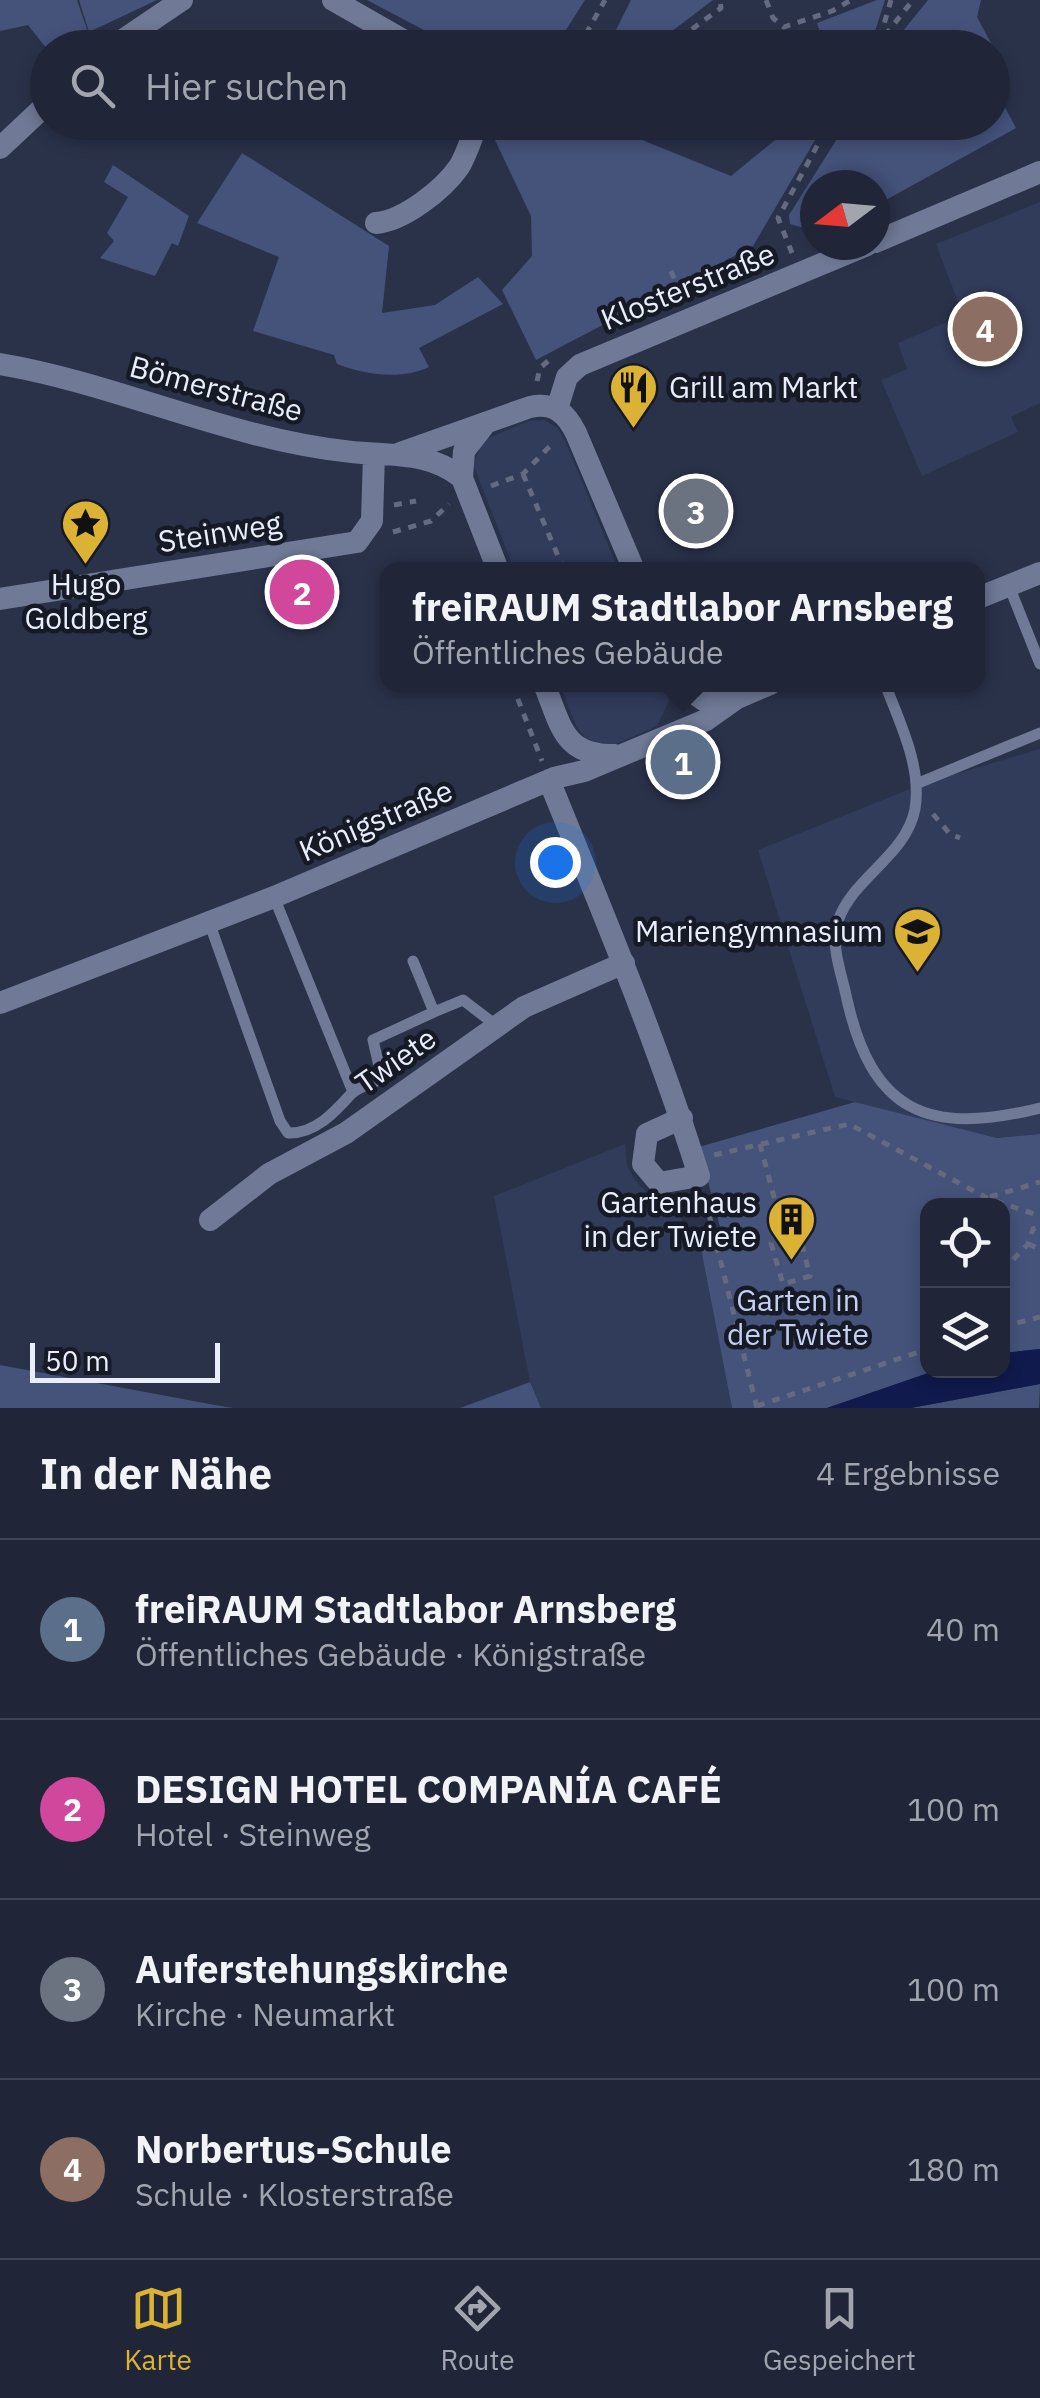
<!DOCTYPE html>
<html lang="de">
<head>
<meta charset="utf-8">
<style>
  body { margin:0; font-family:"IBM Plex Sans",sans-serif; background:#2d3243; color:#f1f3f6 }
  .controls { position:absolute; right:30px; bottom:30px; display:grid; overflow:hidden; border-radius:20px; box-shadow:0 5px 15px #0003 }
  .controls button { width:90px; height:90px; display:grid; place-items:center; padding:0; border:0; border-bottom:2px solid #3d4353; background:#202638; color:#f1f3f6; font:50px sans-serif }
  .compass { position:absolute; left:800px; top:170px; width:90px; height:90px; border-radius:50%; background:#202638; box-shadow:0 5px 15px #0003; rotate:254deg }
  .scale { position:absolute; left:30px; bottom:25px; width:190px; box-sizing:border-box; padding-left:10px; border:5px solid #e8eefe; border-top:0; font-size:28px; line-height:35px; white-space:nowrap; color:#e8eefe; -webkit-text-stroke:8px #161a25; paint-order:stroke }
  .you { position:absolute; left:555px; top:862px; width:35px; height:35px; margin:-25px; border:8px solid #fff; border-radius:50%; background:#1a73e8; box-shadow:0 0 0 15px #1a73e833 }
  .badge { display:grid; place-items:center; width:65px; height:65px; border-radius:50%; background:#dbb233; color:#fff; font-size:32px; font-weight:700 }
  .pin { position:absolute; translate:-50% -50%; border:5px solid #fff; box-shadow:0 2px 10px #0006 }
  .popup { position:absolute; left:380px; top:562px; width:605px; height:130px; box-sizing:border-box; display:grid; place-content:center; border-radius:20px; background:#202638; filter:drop-shadow(0 2px 8px #0005); font-size:32px; white-space:nowrap; color:#a2a5ae }
  .popup b { font-size:38px; color:#f1f3f6 }
  .popup::after { content:''; position:absolute; left:50%; top:100%; margin-left:-20px; border:20px solid transparent; border-top-color:#202638 }
  .list { margin:0; padding:0; list-style:none }
  h2 { display:flex; justify-content:space-between; align-items:center; height:130px; margin:0; padding:0 40px; font-size:42px }
  h2 small { font-size:32px; font-weight:400; color:#a2a5ae }
  .list li { display:grid; grid-template-columns:65px 1fr auto; gap:30px; align-items:center; box-sizing:border-box; height:180px; padding:0 40px; border-top:2px solid #3d4353 }
  .list b { display:block; font-size:38px; white-space:nowrap }
  .list p { margin:0; font-size:32px; white-space:nowrap; color:#a2a5ae }
  .list em { font-size:32px; font-style:normal; color:#a2a5ae }
  .icon { flex:none; width:55px; height:55px; fill:none; stroke:currentColor; stroke-width:2; stroke-linecap:round; stroke-linejoin:round }
  .map { position:relative; flex:none; width:1040px; height:1408px; overflow:hidden }
  .search { position:absolute; background:#202638; box-shadow:0 5px 15px #0003; left:30px; right:30px; top:30px; height:110px; display:flex; align-items:center; gap:25px; box-sizing:border-box; padding:0 35px; border-radius:55px; color:#a2a5ae; font-size:38px }
  .sheet { height:850px; background:#202638 }
  nav { display:flex; justify-content:space-around; align-items:center; box-sizing:border-box; height:140px; border-top:2px solid #3d4353; background:#202638; font-size:28px; color:#a2a5ae }
  nav a { display:grid; justify-items:center; gap:5px }
  nav .on { color:#dbb233 }
  .map>svg:first-child { display:block }
  .built { fill:#313b5a }
  .green { fill:#45527a }
  .water { fill:#101a4d }
  .lines { fill:none; stroke-linecap:round; stroke-linejoin:round }
  .path { stroke:#646b81; stroke-width:5; stroke-dasharray:8 8; stroke-linecap:butt }
  .lane { stroke:#707a96; stroke-width:11 }
  .street { stroke:#707a96; stroke-width:22 }
  .labels { text-anchor:middle; stroke-width:9; stroke-linejoin:round; paint-order:stroke }
  .street-label { font-size:30px; fill:#e8eefe; stroke:#161a25 }
  .poi-label { font-size:30px; fill:#e8eefe; stroke:#161a25; text-anchor:end }
  .park-label { font-size:30px; fill:#c4d0f3; stroke:#161a25 }
</style>
</head>
<body>
<div class="map">
<svg width="1040" height="1408" viewBox="0 0 1040 1408">
  <rect width="100%" height="100%" fill="#2a324a"/>
  <path class="built" d="M 1040,202 L 1040,403 L 1011,417 L 1018,432 L 922,476 L 881,380 L 907,369 L 898,343 L 963,315 L 936,244 Z
    M 544,420 L 558,428 L 566,443 L 618,569 L 514,569 L 473,464 L 484,440 L 529,421 Z
    M 560,685 L 665,685 L 669,701 L 657,726 L 614,745 L 599,745 L 586,739 L 576,726 Z
    M 1040,749 L 1040,1134 L 997,1138 L 835,1097 L 758,850 L 925,783 Z
    M 625,1144 L 627,1166 L 636,1181 L 646,1192 L 660,1197 L 677,1198 L 687,1242 L 699,1239 L 732,1408 L 541,1408 L 530,1382 L 494,1196 Z"/>
  <path class="green" d="M 0,0 L 77,0 L 93,47 L 47,49 L 28,25 L 0,31 Z
    M 79,0 L 157,0 L 89,32 Z
    M 367,0 L 585,0 L 555,47 L 456,47 Z
    M 631,0 L 713,0 L 651,47 L 633,47 L 613,36 Z
    M 877,0 L 885,0 L 870,47 L 825,47 L 817,23 Z
    M 928,0 L 981,0 L 977,17 L 992,45 L 890,47 Z
    M 993,85 L 1016,128 L 875,206 L 875,185 L 815,185 L 815,221 L 804,228 L 790,224 L 789,215 L 847,123 L 992,122 Z
    M 502,123 L 600,123 L 731,176 L 796,123 L 825,123 L 753,246 L 536,360 L 502,290 L 532,256 L 531,216 L 495,140 Z
    M 242,153 L 389,246 L 382,313 L 435,305 L 478,277 L 503,304 L 419,348 L 429,367 C 402,380 365,375 337,364 L 334,355 L 253,331 L 279,257 L 197,223 Z
    M 113,165 L 189,216 L 178,246 L 172,243 L 155,276 L 100,258 L 114,241 L 107,233 L 128,197 L 104,182 Z
    M 855,1102 L 997,1138 L 1040,1134 L 1040,1349 L 1003,1353 L 1002,1206 L 928,1206 L 928,1370 L 934,1371 L 827,1408 L 732,1408 L 699,1239 L 721,1231 L 699,1147 Z
    M 0,1365 L 215,1405 L 233,1408 L 0,1408 Z
    M 530,1382 L 541,1408 L 460,1408 Z
    M 1040,1384 L 1039,1408 L 911,1408 Z"/>
  <path class="water" d="M 1040,1349 L 1040,1384 L 911,1408 L 827,1408 L 934,1371 L 1002,1370 L 1003,1353 Z"/>
  <g class="lines">
    <path class="path" d="M 766,0 L 773,18 L 784,27 L 832,11 L 851,0
      M 585,35 L 613,48
      M 880,38 L 891,0
      M 578,48 L 605,0
      M 666,48 L 721,8 L 720,0
      M 875,48 L 913,0
      M 792,253 L 778,218 L 830,122
      M 671,271 L 682,297
      M 537,381 L 540,368 L 548,361
      M 523,474 L 564,570
      M 491,486 L 523,474 L 554,442
      M 394,505 L 416,501
      M 393,532 L 431,521 L 449,504
      M 512,684 L 542,761
      M 933,814 L 950,834 L 960,838
      M 760,1144 L 787,1246
      M 714,1155 L 849,1124 L 987,1198 L 1040,1216
      M 990,1197 L 1040,1182
      M 705,1198 L 757,1408
      M 793,1232 L 800,1237 L 810,1276 L 783,1284 L 771,1243 L 775,1237 Z
      M 1028,1244 L 1040,1249
      M 1002,1271 L 1028,1244 L 1033,1229 L 1040,1227
      M 1002,1327 L 1040,1317
      M 757,1406 L 928,1349"/>
    <path class="lane" d="M 1009,586 L 1040,664
      M 885,684 C 900,723 922,767 915,809 C 906,856 853,877 838,921 C 830,944 841,972 846,995 C 871,1113 928,1136 1040,1108
      M 916,784 L 1040,733
      M 274,897 L 353,1092
      M 209,922 L 280,1121 L 288,1133 C 315,1134 335,1112 351,1094 C 358,1087 372,1083 382,1079 L 373,1040 L 434,1012 L 413,961
      M 434,1012 L 463,1000 L 497,1026"/>
    <path class="street" d="M 333,0 L 417,48
      M 111,48 L 182,0
      M 0,148 L 48,103
      M 376,223 C 403,221 443,190 459,167 C 467,154 472,136 478,122
      M 875,242 L 1040,172
      M 0,364 C 119,384 231,440 352,452 C 392,456 429,451 462,478
      M 557,409 L 567,377 L 580,365 L 867,245
      M 485,424 L 464,451 L 462,478 L 498,570
      M 400,453 L 530,407 C 554,402 566,413 576,433 L 634,570
      M 978,598 L 1040,573
      M 0,599 L 357,542 L 372,521 L 374,454
      M 544,684 C 561,725 563,756 615,755
      M 680,684 L 705,701 L 733,699
      M 549,780 C 602,911 657,1041 699,1176 L 659,1183 L 643,1164 L 647,1134 L 682,1118
      M 0,1003 L 274,897 L 554,778 L 584,771 L 706,720 L 737,698 L 770,684
      M 210,1220 L 269,1174 L 346,1133 L 524,1007 L 624,963"/>
  </g>
  <defs>
    <symbol id="restaurant-pin" viewBox="-11 -11 22 30"><path d="M0 17L-7.5 6A9.5 9.5 0 1 1 7.5 6Z" fill="#dbb233" stroke="#161a25"/><path d="M-5-6h1v4h1v-4h1v4h1v-4h1v5L-1.5 .5V6h-2V.5L-5-1ZM5-6V6H3V1.5H1.5Q1.5-4 5-6Z" fill="#111"/></symbol>
    <symbol id="sight-pin" viewBox="-11 -11 22 30"><path d="M0 17L-7.5 6A9.5 9.5 0 1 1 7.5 6Z" fill="#dbb233" stroke="#161a25"/><path d="M0-6L1.8-2.2L6-1.7L2.9 1.2L3.7 5.4L0 3.3L-3.7 5.4L-2.9 1.2L-6-1.7L-1.8-2.2Z" fill="#111"/></symbol>
    <symbol id="school-pin" viewBox="-11 -11 22 30"><path d="M0 17L-7.5 6A9.5 9.5 0 1 1 7.5 6Z" fill="#dbb233" stroke="#161a25"/><path d="M0-5L7-2L0 1L-7-2ZM-4 1L0 2.5L4 1V4Q0 6-4 4Z" fill="#111"/></symbol>
    <symbol id="building-pin" viewBox="-11 -11 22 30"><path d="M0 17L-7.5 6A9.5 9.5 0 1 1 7.5 6Z" fill="#dbb233" stroke="#161a25"/><path d="M-4-6H4V6H1V3H-1V6H-4ZM-2.5-4.3h1.7v1.8h-1.7ZM.8-4.3h1.7v1.8H.8ZM-2.5-1h1.7V.8h-1.7ZM.8-1h1.7V.8H.8Z" fill="#111"/></symbol>
  </defs>
  <g fill-rule="evenodd">
    <use href="#restaurant-pin" x="606" y="360" width="55" height="75"/>
    <use href="#sight-pin" x="58" y="496" width="55" height="75"/>
    <use href="#school-pin" x="890" y="904" width="55" height="75"/>
    <use href="#building-pin" x="764" y="1192" width="55" height="75"/>
  </g>
  <g class="labels">
    <g class="street-label">
      <text transform="translate(688 287) rotate(-22)" y="10">Klosterstraße</text>
      <text transform="translate(216 389) rotate(15)" y="10">Bömerstraße</text>
      <text transform="translate(220 533) rotate(-9)" y="10">Steinweg</text>
      <text transform="translate(376 821) rotate(-23)" y="10">Königstraße</text>
      <text transform="translate(396 1061) rotate(-35)" y="10">Twiete</text>
    </g>
    <g class="poi-label">
      <text x="669" y="398" text-anchor="start">Grill am Markt</text>
      <text x="86" y="595" text-anchor="middle">Hugo<tspan x="86" dy="34">Goldberg</tspan></text>
      <text x="883" y="942">Mariengymnasium</text>
      <text x="757" y="1213">Gartenhaus<tspan x="757" dy="34">in der Twiete</tspan></text>
    </g>
    <g class="park-label">
      <text x="798" y="1311">Garten in<tspan x="798" dy="34">der Twiete</tspan></text>
    </g>
  </g>
</svg>
<div class="controls">
<button><svg class="icon" aria-label="locate" viewBox="0 0 24 24"><circle cx="12" cy="12" r="6"/><path d="M12 2v4M12 18v4M2 12h4M18 12h4"/></svg></button>
<button><svg class="icon" aria-label="layers" viewBox="0 0 24 24"><path d="M12 4l9 5-9 5-9-5zM3 14l9 5 9-5"/></svg></button>
</div>
<svg class="compass" viewBox="-18 -18 36 36"><path d="M0-13l5 13h-10z" fill="#e53935"/><path d="M0 13l5-13h-10z" fill="#a2a5ae"/></svg>
<div class="scale">50 m</div>
<div class="you"></div>
<div class="pin badge" style="left:683px;top:762px;background:#5c6f8a">1</div>
<div class="popup"><b>freiRAUM Stadtlabor Arnsberg</b>Öffentliches Gebäude</div>
<div class="pin badge" style="left:302px;top:592px;background:#d1479c">2</div>
<div class="pin badge" style="left:696px;top:511px;background:#6b7280">3</div>
<div class="pin badge" style="left:985px;top:329px;background:#8d6e63">4</div>
<div class="search"><svg class="icon" aria-label="search" viewBox="0 0 24 24"><circle cx="10" cy="10" r="6"/><path d="M15 15l6 6"/></svg>Hier suchen</div>
</div>
<section class="sheet">
<h2>In der Nähe<small>4 Ergebnisse</small></h2>
<ul class="list">
<li><span class="badge" style="background:#5c6f8a">1</span><div><b>freiRAUM Stadtlabor Arnsberg</b><p>Öffentliches Gebäude · Königstraße</p></div><em>40 m</em></li>
<li><span class="badge" style="background:#d1479c">2</span><div><b>DESIGN HOTEL COMPANÍA CAFÉ</b><p>Hotel · Steinweg</p></div><em>100 m</em></li>
<li><span class="badge" style="background:#6b7280">3</span><div><b>Auferstehungskirche</b><p>Kirche · Neumarkt</p></div><em>100 m</em></li>
<li><span class="badge" style="background:#8d6e63">4</span><div><b>Norbertus-Schule</b><p>Schule · Klosterstraße</p></div><em>180 m</em></li>
</ul>
</section>
<nav>
<a class="on"><svg class="icon" aria-label="map" viewBox="0 0 24 24"><path d="M3 6l6-2 6 2 6-2v14l-6 2-6-2-6 2zM9 4v14M15 6v14"/></svg>Karte</a>
<a><svg class="icon" aria-label="directions" viewBox="0 0 24 24"><path d="M12 3l9 9-9 9-9-9zM9 14v-3h6M13 9l2 2-2 2"/></svg>Route</a>
<a><svg class="icon" aria-label="saved" viewBox="0 0 24 24"><path d="M7 4h10v16l-5-4-5 4z"/></svg>Gespeichert</a>
</nav>
</body>
</html>
